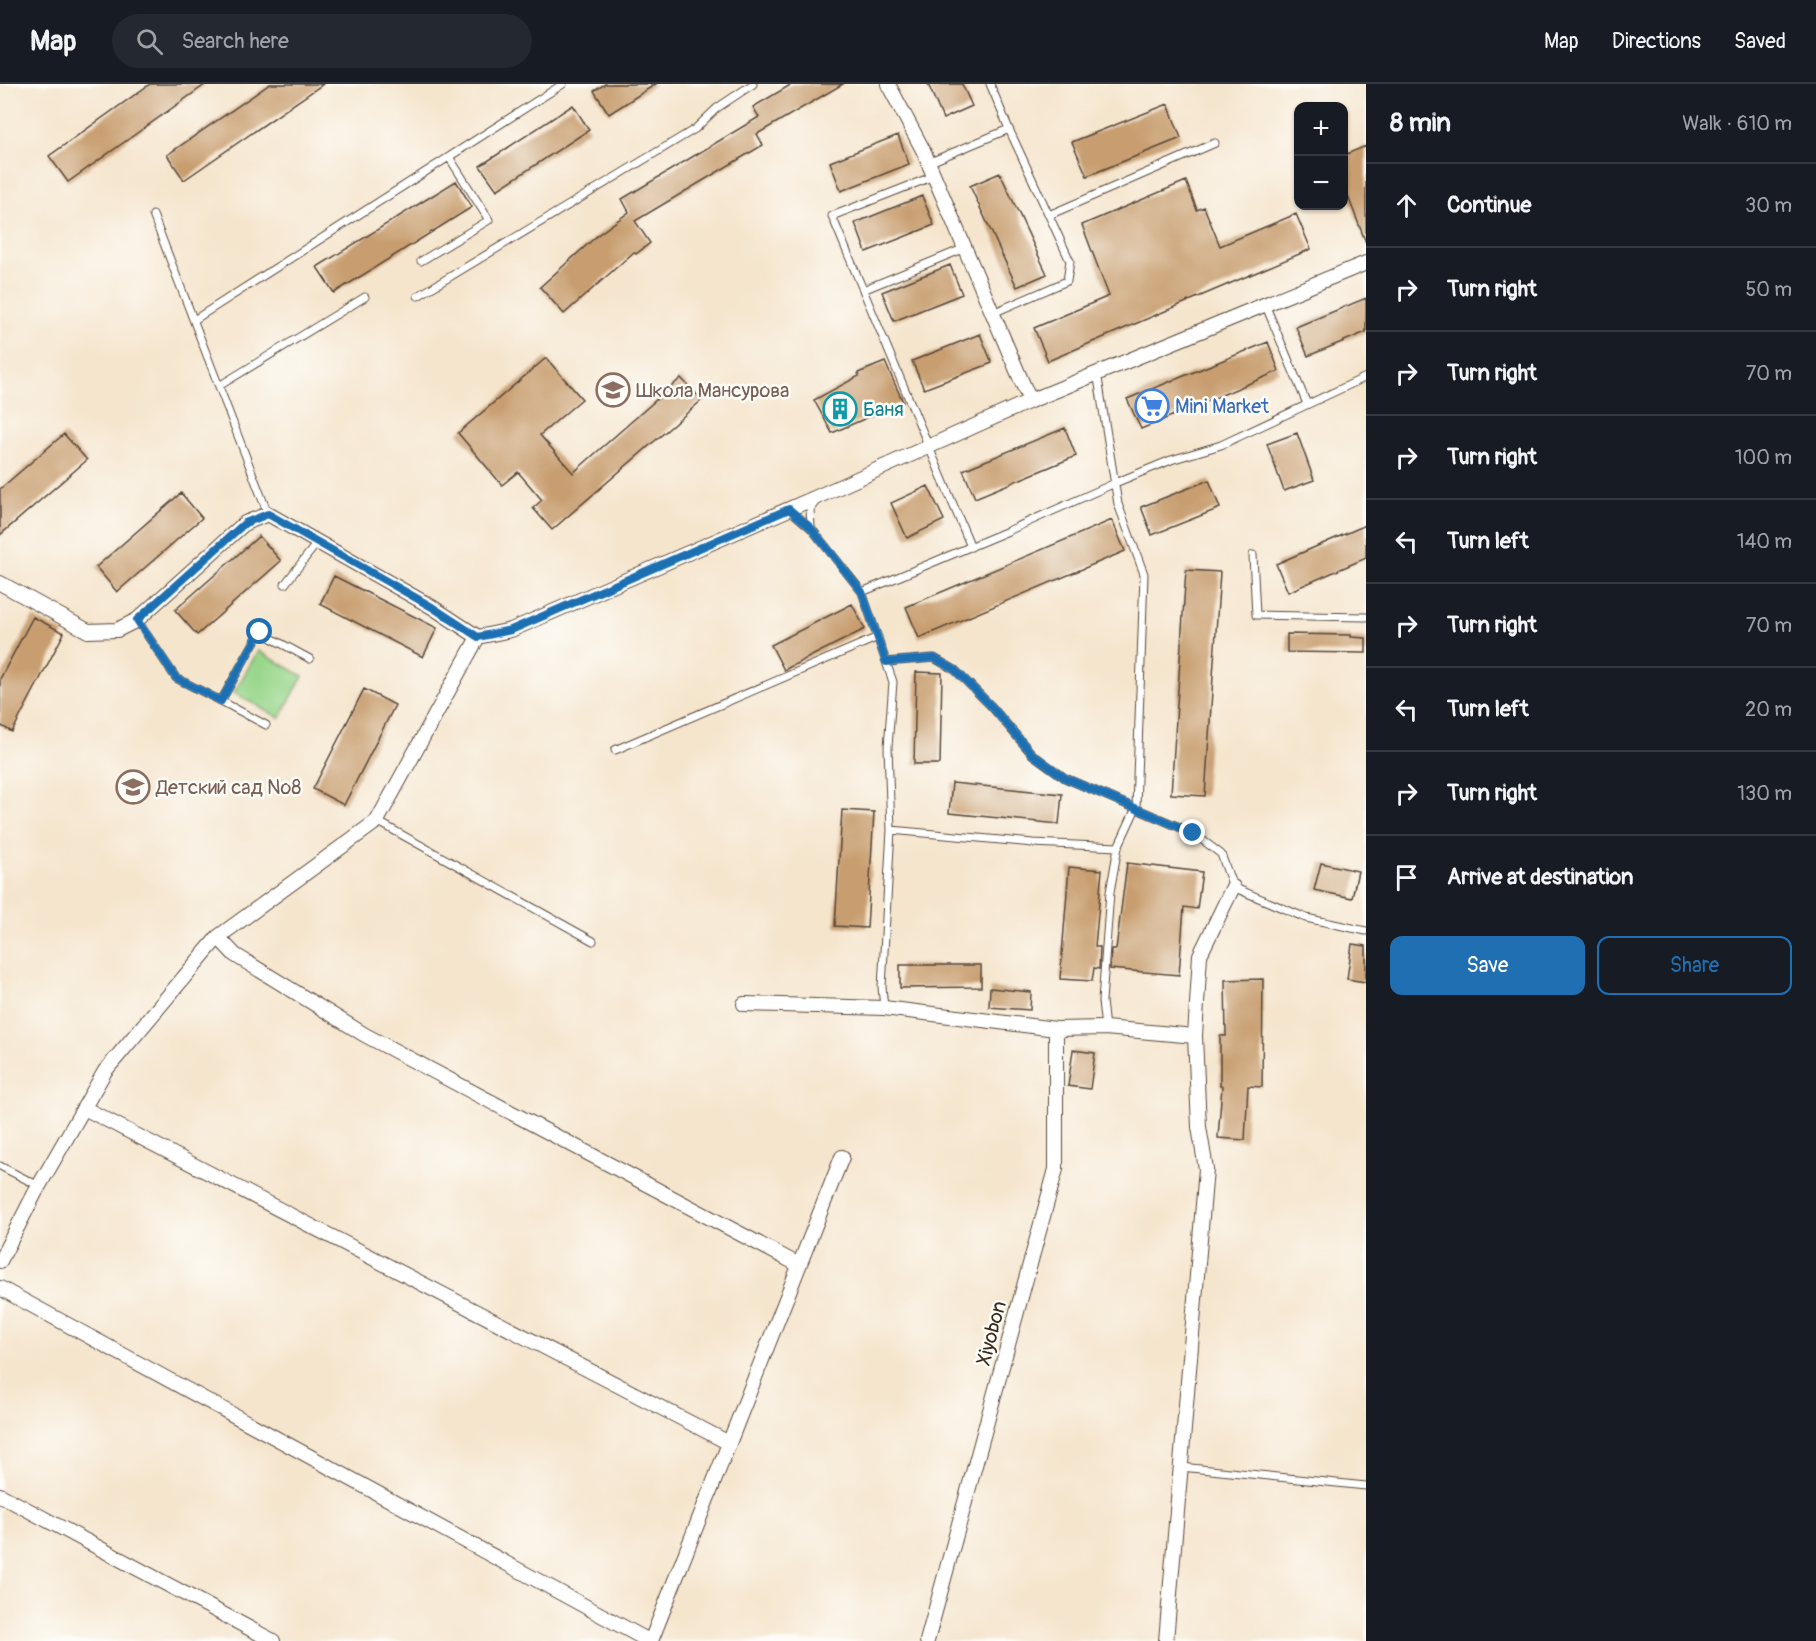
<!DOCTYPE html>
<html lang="en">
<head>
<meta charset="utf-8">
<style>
  body { margin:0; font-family:Pangolin,sans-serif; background:#242831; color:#f1f3f6 }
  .controls { position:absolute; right:18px; top:18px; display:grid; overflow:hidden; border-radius:12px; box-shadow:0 2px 4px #0004 }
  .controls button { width:54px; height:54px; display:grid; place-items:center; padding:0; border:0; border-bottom:2px solid #363941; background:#171b24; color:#f1f3f6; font:30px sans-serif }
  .stop { position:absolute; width:18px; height:18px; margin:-14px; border:4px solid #1f6fb2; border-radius:50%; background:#fff }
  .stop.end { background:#1f6fb2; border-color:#fff; box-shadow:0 2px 6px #0008 }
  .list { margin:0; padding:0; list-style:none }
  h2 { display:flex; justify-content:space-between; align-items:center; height:78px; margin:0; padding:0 24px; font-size:26px }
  h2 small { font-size:20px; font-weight:400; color:#9ea1a6 }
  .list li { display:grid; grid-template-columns:39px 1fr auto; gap:18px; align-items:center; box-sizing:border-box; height:84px; padding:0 24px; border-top:2px solid #363941 }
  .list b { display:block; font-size:22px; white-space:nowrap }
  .list em { font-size:20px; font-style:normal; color:#9ea1a6 }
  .actions { display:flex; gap:12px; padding:18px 24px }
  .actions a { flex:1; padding:14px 0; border:2px solid #1f6fb2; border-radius:12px; text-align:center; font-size:21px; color:#1f6fb2 }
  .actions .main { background:#1f6fb2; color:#fff }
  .icon { flex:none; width:33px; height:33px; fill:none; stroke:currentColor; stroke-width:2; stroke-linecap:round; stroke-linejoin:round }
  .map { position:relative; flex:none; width:1366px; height:1557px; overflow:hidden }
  header { display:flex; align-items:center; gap:36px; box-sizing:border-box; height:84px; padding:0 30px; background:#171b24; border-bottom:2px solid #363941 }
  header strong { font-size:28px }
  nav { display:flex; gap:33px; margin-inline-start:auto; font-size:21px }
  .search { width:420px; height:54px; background:#242831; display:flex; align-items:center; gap:15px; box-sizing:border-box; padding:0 21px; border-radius:33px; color:#9ea1a6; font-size:22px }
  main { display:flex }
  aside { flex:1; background:#171b24 }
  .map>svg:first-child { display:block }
  .green { fill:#98d68b; stroke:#6a8054; stroke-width:1.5 }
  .building { fill:#c89e70 }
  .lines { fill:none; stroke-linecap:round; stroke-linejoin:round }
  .service-casing { stroke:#574638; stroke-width:9 }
  .minor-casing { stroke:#574638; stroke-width:16 }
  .service { stroke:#fff; stroke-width:7 }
  .minor { stroke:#fff; stroke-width:14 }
  .route { stroke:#1f6fb2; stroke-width:8 }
  .labels { text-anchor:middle; stroke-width:5; stroke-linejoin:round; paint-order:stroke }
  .education-label { font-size:20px; fill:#785e54; stroke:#fdfcf7; text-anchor:start }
  .shop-label { font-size:20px; fill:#366cbe; stroke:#fdfcf7; text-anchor:start }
  .culture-label { font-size:20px; fill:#0d838f; stroke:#fdfcf7; text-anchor:start }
  .street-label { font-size:20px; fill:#3b2a1e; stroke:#fdfcf7 }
</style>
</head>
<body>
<header>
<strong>Map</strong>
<div class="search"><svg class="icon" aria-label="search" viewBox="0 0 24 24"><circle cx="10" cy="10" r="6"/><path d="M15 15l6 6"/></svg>Search here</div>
<nav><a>Map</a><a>Directions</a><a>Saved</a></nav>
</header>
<main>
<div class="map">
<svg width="1366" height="1557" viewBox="0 0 1366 1557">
  <rect width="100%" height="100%" fill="#fdfcf7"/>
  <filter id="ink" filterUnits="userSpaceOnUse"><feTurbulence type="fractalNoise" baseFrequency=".0167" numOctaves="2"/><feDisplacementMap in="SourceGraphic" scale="12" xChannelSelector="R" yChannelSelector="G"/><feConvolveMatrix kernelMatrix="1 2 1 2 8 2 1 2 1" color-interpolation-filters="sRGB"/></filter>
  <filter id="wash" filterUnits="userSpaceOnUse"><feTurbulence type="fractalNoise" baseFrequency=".008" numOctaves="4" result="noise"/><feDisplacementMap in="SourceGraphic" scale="24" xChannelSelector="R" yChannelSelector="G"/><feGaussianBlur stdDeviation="1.35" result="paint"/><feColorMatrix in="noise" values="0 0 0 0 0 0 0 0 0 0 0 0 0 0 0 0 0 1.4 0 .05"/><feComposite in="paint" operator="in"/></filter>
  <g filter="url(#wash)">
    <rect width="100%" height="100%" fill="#f5e5cd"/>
    <path class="green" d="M 258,567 L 303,592 L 280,634 L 234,609 Z"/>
    <g id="blocks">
      <path class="building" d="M 150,0 L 206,0 L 68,98 L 49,72 Z
        M 270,0 L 323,0 L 184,96 L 167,71 Z
        M 605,0 L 656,0 L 609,30 L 594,7 Z
        M 792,0 L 843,0 L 757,50 L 763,61 L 635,137 L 650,159 L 636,170 L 634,168 L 564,230 L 540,203 L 599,150 L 629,128 L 622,115 L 759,33 L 753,23 Z
        M 928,0 L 962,0 L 972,22 L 943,35 Z
        M 1168,20 L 1181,54 L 1087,92 L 1072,58 Z
        M 573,21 L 589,46 L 497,106 L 480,82 Z
        M 898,51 L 909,80 L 841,107 L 830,78 Z
        M 1366,62 L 1366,159 L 1344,102 L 1344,71 Z
        M 1000,89 L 1047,190 L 1017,203 L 970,102 Z
        M 456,97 L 472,123 L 334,209 L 317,183 Z
        M 1186,97 L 1197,126 L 1204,123 L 1220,162 L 1296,130 L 1311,165 L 1048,277 L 1034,244 L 1109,212 L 1082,141 Z
        M 922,112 L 934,141 L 866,168 L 855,139 Z
        M 950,181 L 962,210 L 894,237 L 882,208 Z
        M 1366,214 L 1366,248 L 1308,272 L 1296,243 Z
        M 980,250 L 992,279 L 924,305 L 912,277 Z
        M 1268,258 L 1279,287 L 1141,345 L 1127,315 Z
        M 546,274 L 582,315 L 540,351 L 573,389 L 681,294 L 702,316 L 552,446 L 533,424 L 542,416 L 518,388 L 502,401 L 458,349 Z
        M 885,278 L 903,318 L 832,349 L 814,316 L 859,292 L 858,289 Z
        M 1065,344 L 1076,372 L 975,414 L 963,386 Z
        M 1297,349 L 1314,396 L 1284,407 L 1267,360 Z
        M 64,350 L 87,376 L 0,451 L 0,405 Z
        M 1209,396 L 1220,424 L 1152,451 L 1141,423 Z
        M 928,402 L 944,436 L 907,454 L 891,419 Z
        M 181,409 L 202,434 L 117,508 L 96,483 Z
        M 1112,436 L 1125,467 L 919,554 L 906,523 Z
        M 1366,441 L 1366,474 L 1288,508 L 1276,480 Z
        M 259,452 L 281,477 L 197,551 L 175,526 Z
        M 1186,486 L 1220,488 L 1205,712 L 1171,710 Z
        M 334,492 L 437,544 L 423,573 L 320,520 Z
        M 852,520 L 865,545 L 784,586 L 771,561 Z
        M 33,533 L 64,549 L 12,648 L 0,641 L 0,595 Z
        M 1287,550 L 1351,551 L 1351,553 L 1366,554 L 1366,569 L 1287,568 Z
        M 916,588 L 942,589 L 940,680 L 914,680 Z
        M 364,605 L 395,621 L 344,721 L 313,705 Z
        M 952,699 L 1062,710 L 1059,740 L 949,729 Z
        M 842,726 L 874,728 L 867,844 L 835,842 Z
        M 1127,779 L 1202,788 L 1197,825 L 1184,823 L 1179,891 L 1110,885 L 1111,865 L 1116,865 Z
        M 1321,779 L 1358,787 L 1352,814 L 1314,806 Z
        M 1069,783 L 1102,786 L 1095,863 L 1100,863 L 1099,885 L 1094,884 L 1092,897 L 1060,895 Z
        M 1352,860 L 1366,862 L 1366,898 L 1347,895 Z
        M 900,881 L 981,881 L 981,903 L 900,904 Z
        M 1263,895 L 1262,1003 L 1248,1002 L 1245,1056 L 1218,1054 L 1222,1002 L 1220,1002 L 1220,952 L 1226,952 L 1225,896 Z
        M 990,904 L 1031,908 L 1030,926 L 989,923 Z
        M 1073,966 L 1095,969 L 1090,1005 L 1068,1002 Z"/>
    </g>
  </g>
  <g filter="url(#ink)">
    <use href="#blocks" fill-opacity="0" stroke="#574638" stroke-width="1.5"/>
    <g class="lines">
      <defs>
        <path id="service" d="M 990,0 L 1009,45
          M 928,79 L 1009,45 L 1070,177 L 1067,197 L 993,229
          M 934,92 L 832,132 L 971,463
          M 153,131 L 268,430
          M 1049,131 L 1215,59
          M 421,177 L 489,136 L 449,73
          M 863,206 L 965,164
          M 418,212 L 695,45 L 717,24 L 753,0
          M 1265,220 L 1307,320
          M 194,236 L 563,0
          M 1097,288 L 1118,420 L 1144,490 L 1136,724 L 1118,763 L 1110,808 L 1102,917 L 1105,944
          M 219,302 L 365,213
          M 817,416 L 810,425 L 811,444 L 862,508 L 893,598 L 888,663 L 891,746 L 882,903 L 884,924
          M 789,425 L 811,444
          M 1253,471 L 1256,531 L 1366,533
          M 285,500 L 317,459
          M 862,508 L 1008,447 L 1115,399 L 1171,376 L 1221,361 L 1366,293
          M 137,536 L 176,594 L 221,617 L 260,548 L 310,575
          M 886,578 L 934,574 L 955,586 L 992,623 L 1032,670 L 1065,694 L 1193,749 L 1221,770 L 1233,803 L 1306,834 L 1366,847
          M 221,617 L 266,641
          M 615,666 L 878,553
          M 377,737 L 593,857
          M 891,746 L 1033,759 L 1118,763
          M 0,1082 L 39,1102
          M 1181,1383 L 1366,1402"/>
        <path id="minor" d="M 888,0 L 923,66 L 1030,317
          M 0,499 L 88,547 L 117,546 L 137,536 L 245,439 L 268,430 L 432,523 L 478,553 L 511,546 L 819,412 L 1030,317 L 1366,179
          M 218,853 L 235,871 L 365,951 L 799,1181
          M 744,920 L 884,924 L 1056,945 L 1105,944 L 1195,952
          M 84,1024 L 729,1359
          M 0,1177 L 36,1107 L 105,987 L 218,853 L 377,737 L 478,553
          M 0,1204 L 649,1557
          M 0,1411 L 273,1557
          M 651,1557 L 842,1073
          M 927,1557 L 1056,1085 L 1056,945
          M 1166,1557 L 1206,1085 L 1199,1043 L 1195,952 L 1200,871 L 1233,803"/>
      </defs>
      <use href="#service" class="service-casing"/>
      <use href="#minor" class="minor-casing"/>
      <use href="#service" class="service"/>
      <use href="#minor" class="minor"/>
    </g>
  </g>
  <g class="lines" filter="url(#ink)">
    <path class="route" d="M 260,548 L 221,617 L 176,594 L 137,536 L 245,439 L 268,430 L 432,523 L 478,553 L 511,546 L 789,425 L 811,444 L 862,508 L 886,578 L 934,574 L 955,586 L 992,623 L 1032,670 L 1065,694 L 1193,749"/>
  </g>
  <defs>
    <symbol id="school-ring" viewBox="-11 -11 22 22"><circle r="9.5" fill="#fdfcf7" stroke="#8d6e63" stroke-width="1.5"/><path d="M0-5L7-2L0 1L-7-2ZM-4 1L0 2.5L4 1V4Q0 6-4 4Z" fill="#8d6e63"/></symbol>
    <symbol id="supermarket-ring" viewBox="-11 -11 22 22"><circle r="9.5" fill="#fdfcf7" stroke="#3f7fe0" stroke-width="1.5"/><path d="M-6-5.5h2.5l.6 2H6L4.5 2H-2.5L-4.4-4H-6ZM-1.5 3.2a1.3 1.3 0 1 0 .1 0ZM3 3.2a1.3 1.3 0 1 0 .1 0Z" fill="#3f7fe0"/></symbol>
    <symbol id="building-ring" viewBox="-11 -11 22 22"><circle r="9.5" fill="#fdfcf7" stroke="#0f9aa8" stroke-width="1.5"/><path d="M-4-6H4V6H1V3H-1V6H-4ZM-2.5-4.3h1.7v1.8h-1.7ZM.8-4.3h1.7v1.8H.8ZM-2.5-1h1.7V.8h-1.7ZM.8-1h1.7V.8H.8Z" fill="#0f9aa8"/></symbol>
  </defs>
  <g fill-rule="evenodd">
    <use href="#school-ring" x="594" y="287" width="38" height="38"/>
    <use href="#supermarket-ring" x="1133" y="303" width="38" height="38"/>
    <use href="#building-ring" x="821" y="306" width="38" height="38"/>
    <use href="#school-ring" x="114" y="684" width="38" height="38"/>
  </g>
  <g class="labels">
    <g class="education-label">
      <text x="636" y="313">Школа Мансурова</text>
      <text x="156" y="710">Детский сад №8</text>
    </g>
    <g class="shop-label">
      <text x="1175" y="329">Mini Market</text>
    </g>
    <g class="culture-label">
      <text x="863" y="332">Баня</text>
    </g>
    <g class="street-label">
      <text transform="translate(991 1249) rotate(-75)" y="7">Xiyobon</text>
    </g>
  </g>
</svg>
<div class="controls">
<button>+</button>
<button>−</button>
</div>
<div class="stop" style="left:260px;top:548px"></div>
<div class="stop end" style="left:1193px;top:749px"></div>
</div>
<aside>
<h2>8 min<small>Walk · 610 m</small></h2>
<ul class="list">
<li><svg class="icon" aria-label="ahead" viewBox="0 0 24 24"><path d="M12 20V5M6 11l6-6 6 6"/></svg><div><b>Continue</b></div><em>30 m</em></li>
<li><svg class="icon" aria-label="right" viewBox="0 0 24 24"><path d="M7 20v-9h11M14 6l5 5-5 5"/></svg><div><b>Turn right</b></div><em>50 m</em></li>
<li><svg class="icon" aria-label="right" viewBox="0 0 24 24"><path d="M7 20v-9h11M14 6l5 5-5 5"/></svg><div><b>Turn right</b></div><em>70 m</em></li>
<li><svg class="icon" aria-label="right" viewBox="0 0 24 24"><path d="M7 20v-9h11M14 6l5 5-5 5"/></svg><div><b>Turn right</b></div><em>100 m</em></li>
<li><svg class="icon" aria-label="left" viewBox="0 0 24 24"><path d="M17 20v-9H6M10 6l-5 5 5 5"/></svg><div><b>Turn left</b></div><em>140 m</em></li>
<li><svg class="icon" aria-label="right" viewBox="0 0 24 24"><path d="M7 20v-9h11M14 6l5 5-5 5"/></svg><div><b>Turn right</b></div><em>70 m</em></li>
<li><svg class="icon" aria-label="left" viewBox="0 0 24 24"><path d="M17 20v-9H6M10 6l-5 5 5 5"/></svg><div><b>Turn left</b></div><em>20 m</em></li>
<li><svg class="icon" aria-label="right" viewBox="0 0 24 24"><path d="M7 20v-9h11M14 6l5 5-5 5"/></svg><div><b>Turn right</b></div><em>130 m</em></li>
<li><svg class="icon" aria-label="arrive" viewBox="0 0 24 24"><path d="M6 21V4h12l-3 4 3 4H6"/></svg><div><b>Arrive at destination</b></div></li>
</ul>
<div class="actions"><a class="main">Save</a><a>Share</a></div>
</aside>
</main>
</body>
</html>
